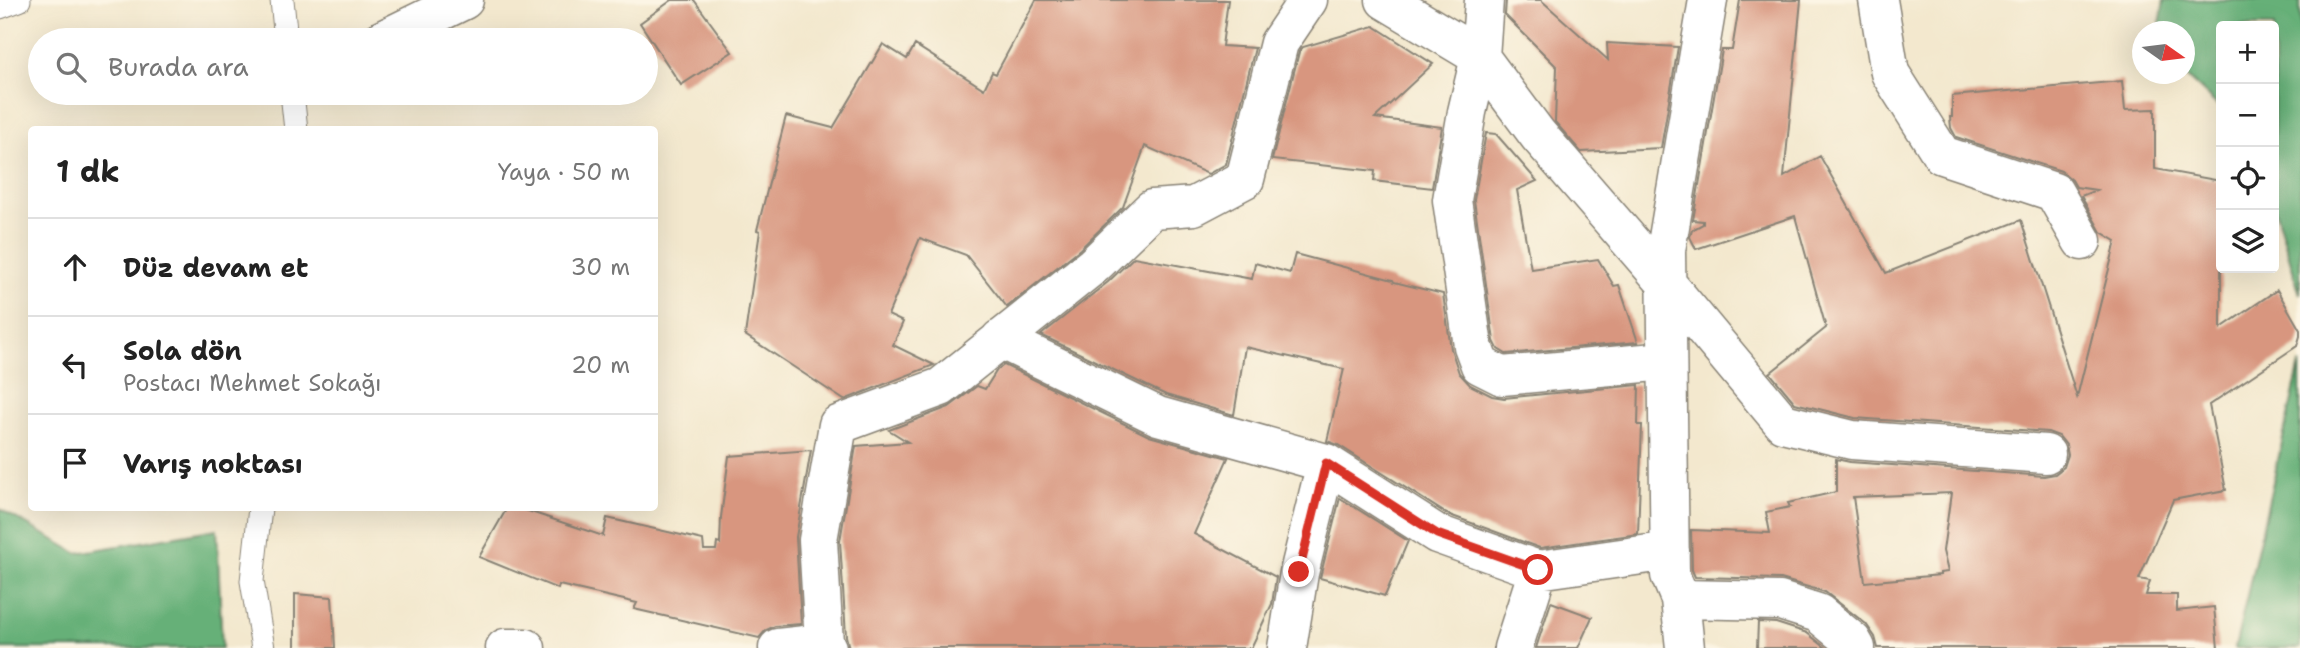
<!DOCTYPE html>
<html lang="tr">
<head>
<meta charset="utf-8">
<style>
  body { margin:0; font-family:"Shantell Sans",sans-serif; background:#f2f2f2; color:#222 }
  .controls { position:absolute; right:21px; top:21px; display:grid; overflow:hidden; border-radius:7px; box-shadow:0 7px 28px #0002 }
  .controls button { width:63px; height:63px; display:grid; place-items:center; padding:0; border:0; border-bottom:2px solid #e0e0e0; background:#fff; color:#222; font:35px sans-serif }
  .compass { position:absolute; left:2132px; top:21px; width:63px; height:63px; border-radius:50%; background:#fff; box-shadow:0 7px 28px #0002; rotate:104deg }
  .stop { position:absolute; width:21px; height:21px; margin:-16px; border:5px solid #d93025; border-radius:50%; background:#fff }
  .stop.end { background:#d93025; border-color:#fff; box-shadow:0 2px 7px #0008 }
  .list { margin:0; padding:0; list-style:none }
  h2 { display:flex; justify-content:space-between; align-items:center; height:91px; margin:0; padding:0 28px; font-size:30px }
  h2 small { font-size:23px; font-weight:400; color:#767676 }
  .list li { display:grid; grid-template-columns:46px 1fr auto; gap:21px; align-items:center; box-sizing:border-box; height:98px; padding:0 28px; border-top:2px solid #e0e0e0 }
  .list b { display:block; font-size:26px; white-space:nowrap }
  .list p { margin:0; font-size:23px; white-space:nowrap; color:#767676 }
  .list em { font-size:23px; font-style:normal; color:#767676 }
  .icon { flex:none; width:38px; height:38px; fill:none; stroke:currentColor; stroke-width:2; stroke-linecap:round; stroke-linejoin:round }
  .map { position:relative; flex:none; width:2300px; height:648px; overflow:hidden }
  .search { position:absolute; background:#fff; box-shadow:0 7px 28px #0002; left:28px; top:28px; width:630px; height:77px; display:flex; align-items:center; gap:18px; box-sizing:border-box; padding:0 24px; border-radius:38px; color:#767676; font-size:26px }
  .panel { position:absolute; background:#fff; box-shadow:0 7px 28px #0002; left:28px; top:126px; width:630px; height:385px; border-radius:7px }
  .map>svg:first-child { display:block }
  .forest { fill:#66b078; stroke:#41664a; stroke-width:2 }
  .building { fill:#d8967f; fill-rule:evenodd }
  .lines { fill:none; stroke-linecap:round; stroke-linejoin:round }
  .lane-casing { stroke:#888275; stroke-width:25 }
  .street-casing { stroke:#888275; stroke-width:41 }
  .lane { stroke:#fff; stroke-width:23 }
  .street { stroke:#fff; stroke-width:38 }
  .route { stroke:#d93025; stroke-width:9 }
</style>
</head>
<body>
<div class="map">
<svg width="2300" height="648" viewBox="0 0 2300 648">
  <rect width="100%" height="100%" fill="#fcf5e5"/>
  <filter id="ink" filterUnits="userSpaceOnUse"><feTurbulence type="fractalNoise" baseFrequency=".0143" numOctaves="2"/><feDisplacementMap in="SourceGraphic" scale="14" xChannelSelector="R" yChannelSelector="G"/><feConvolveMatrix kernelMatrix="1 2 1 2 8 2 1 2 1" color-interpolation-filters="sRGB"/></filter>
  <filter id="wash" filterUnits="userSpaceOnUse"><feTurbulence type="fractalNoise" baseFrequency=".00686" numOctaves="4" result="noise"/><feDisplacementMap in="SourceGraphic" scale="28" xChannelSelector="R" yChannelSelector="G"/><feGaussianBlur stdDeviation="1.57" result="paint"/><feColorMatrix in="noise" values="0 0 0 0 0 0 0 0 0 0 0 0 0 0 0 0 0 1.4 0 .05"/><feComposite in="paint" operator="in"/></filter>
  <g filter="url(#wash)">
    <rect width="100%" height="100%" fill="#f3e8ce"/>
    <path class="forest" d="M 2164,0 L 2300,0 L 2300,294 L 2274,206 L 2274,26 L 2221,26 L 2221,109 L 2184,74 L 2184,32 L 2159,31 Z
      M 2300,364 L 2300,648 L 2235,648 Z
      M 0,509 L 77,553 L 217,529 L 222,648 L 0,648 Z"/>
    <g id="blocks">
      <path class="building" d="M 672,0 L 694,0 L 732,52 L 681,85 L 640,23 Z
        M 1036,0 L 1228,0 L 1222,46 L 1255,48 L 1226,164 L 1208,174 L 1145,146 L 1123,207 L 1080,249 L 1007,307 L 966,255 L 920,238 L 888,315 L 903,322 L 893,345 L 934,365 L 844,400 L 745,335 L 760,231 L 757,230 L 786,116 L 833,128 L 883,44 L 907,59 L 915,45 L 984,89 L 992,72 L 996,74 Z
        M 1506,0 L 1541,0 L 1608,60 L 1607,43 L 1678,47 L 1661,148 L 1581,152 L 1555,122 L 1557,67 L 1505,15 Z
        M 1740,0 L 1801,0 L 1784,177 L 1820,156 L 1886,273 L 2021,220 L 2077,397 L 2116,241 L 2101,232 L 2081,196 L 2096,190 L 2076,187 L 2072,180 L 2061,171 L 1956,137 L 1951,128 L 1950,117 L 1952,117 L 1952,96 L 2122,81 L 2125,110 L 2155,109 L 2155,169 L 2221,181 L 2221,328 L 2277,290 L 2300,330 L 2300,336 L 2297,346 L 2209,405 L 2226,490 L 2173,500 L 2139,579 L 2150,581 L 2146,595 L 2177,595 L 2177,611 L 2214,607 L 2218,648 L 1878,648 L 1875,637 L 1866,624 L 1825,592 L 1781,579 L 1695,577 L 1692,570 L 1691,530 L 1770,533 L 1766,512 L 1790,507 L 1788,503 L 1836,492 L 1836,459 L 1850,462 L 2044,476 L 2055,474 L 2064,467 L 2068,455 L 2066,445 L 2059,436 L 2048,432 L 1855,418 L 1795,403 L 1770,373 L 1826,328 L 1795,216 L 1696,249 L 1690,237 L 1692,230 L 1703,224 L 1703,221 L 1693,220 L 1722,50 L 1732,50 ZM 1951,493 L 1943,551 L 1948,572 L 1940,573 L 1940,575 L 1865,582 L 1853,497 Z
        M 1374,26 L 1433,64 L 1375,118 L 1442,127 L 1432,188 L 1374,181 L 1375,171 L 1272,160 L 1299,52 L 1303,47 Z
        M 1486,133 L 1496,134 L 1537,181 L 1517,190 L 1531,269 L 1598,259 L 1614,286 L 1619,285 L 1638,342 L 1506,354 L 1498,349 L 1494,341 L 1474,200 Z
        M 1295,254 L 1393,280 L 1394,282 L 1443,294 L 1451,349 L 1459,373 L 1470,385 L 1492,396 L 1504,398 L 1639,385 L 1638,425 L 1642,425 L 1638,534 L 1540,548 L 1447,514 L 1338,445 L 1327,441 L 1344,369 L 1245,347 L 1234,415 L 1166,395 L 1041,335 L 1108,282 L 1134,257 L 1252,279 L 1255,263 L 1290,273 Z
        M 1004,365 L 1149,436 L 1228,458 L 1194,534 L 1276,577 L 1272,604 L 1251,648 L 849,648 L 846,636 L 840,541 L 856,446 L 908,442 L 889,430 L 949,407 L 977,386 L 985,389 L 997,370 Z
        M 811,450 L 796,537 L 801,624 L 775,626 L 766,630 L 759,638 L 634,609 L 637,603 L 559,585 L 558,589 L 479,557 L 507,508 L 519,508 L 603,536 L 607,518 L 703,540 L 704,550 L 716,550 L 717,543 L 720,544 L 721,517 L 729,456 Z
        M 1340,498 L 1408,541 L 1385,596 L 1320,578 Z
        M 295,594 L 332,597 L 335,648 L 295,648 Z
        M 1551,602 L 1592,617 L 1578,648 L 1536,648 Z
        M 1758,622 L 1776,623 L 1807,633 L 1826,648 L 1757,648 Z"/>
    </g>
  </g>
  <g filter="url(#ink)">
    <use href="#blocks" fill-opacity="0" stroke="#888275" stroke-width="2"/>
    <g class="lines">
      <defs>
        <path id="lane" d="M 282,0 L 286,40
          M 0,7 L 19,0
          M 292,93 L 296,130
          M 260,508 L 252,581 L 263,648"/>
        <path id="street" d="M 1385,0 L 1480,57 L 1538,135 L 1667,284 L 1783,423 L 1852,440 L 2046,454
          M 1484,0 L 1480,57 L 1467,112 L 1452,200 L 1473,346 L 1480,365 L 1502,376 L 1666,361
          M 1708,0 L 1666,250 L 1670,575 L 1680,599 L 1780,601 L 1818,613 L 1852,641 L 1856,648
          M 1878,0 L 1890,73 L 1942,155 L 2054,192 L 2082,241
          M 382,40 L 464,0
          M 1000,339 L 1158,416 L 1326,463 L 1437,534 L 1538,570 L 1670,551
          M 1680,599 L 1685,648
          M 505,648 L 526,648
          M 778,648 L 824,643
          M 827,648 L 824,643 L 818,540 L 838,425 L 941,387 L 1094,265 L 1152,209 L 1194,206 L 1245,179 L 1279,43 L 1308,0
          M 1287,648 L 1299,573 L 1326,463
          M 1513,648 L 1538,570"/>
      </defs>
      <use href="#lane" class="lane-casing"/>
      <use href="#street" class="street-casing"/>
      <use href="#lane" class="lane"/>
      <use href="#street" class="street"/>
    </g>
  </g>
  <g class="lines" filter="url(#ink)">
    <path class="route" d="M 1299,572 L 1326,463 L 1437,534 L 1538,570"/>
  </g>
</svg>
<div class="controls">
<button>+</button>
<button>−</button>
<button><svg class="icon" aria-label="locate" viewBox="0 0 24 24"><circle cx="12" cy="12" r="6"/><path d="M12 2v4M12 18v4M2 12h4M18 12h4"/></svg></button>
<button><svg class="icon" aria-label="layers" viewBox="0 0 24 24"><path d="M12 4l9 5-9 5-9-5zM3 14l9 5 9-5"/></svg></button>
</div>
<svg class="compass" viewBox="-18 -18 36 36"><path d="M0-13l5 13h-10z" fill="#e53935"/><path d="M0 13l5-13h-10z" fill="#767676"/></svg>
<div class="stop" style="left:1538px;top:570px"></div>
<div class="stop end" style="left:1299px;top:572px"></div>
<div class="search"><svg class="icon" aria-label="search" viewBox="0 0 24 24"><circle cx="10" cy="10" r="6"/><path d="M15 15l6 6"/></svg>Burada ara</div>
<section class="panel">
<h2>1 dk<small>Yaya · 50 m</small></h2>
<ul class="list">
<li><svg class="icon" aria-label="ahead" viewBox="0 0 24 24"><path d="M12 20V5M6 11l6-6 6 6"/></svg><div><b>Düz devam et</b></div><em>30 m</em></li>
<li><svg class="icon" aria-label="left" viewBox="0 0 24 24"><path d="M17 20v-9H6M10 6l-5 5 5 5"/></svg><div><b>Sola dön</b><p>Postacı Mehmet Sokağı</p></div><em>20 m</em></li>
<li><svg class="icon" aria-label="arrive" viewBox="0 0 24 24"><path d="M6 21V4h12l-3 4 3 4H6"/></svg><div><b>Varış noktası</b></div></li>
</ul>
</section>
</div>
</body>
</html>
